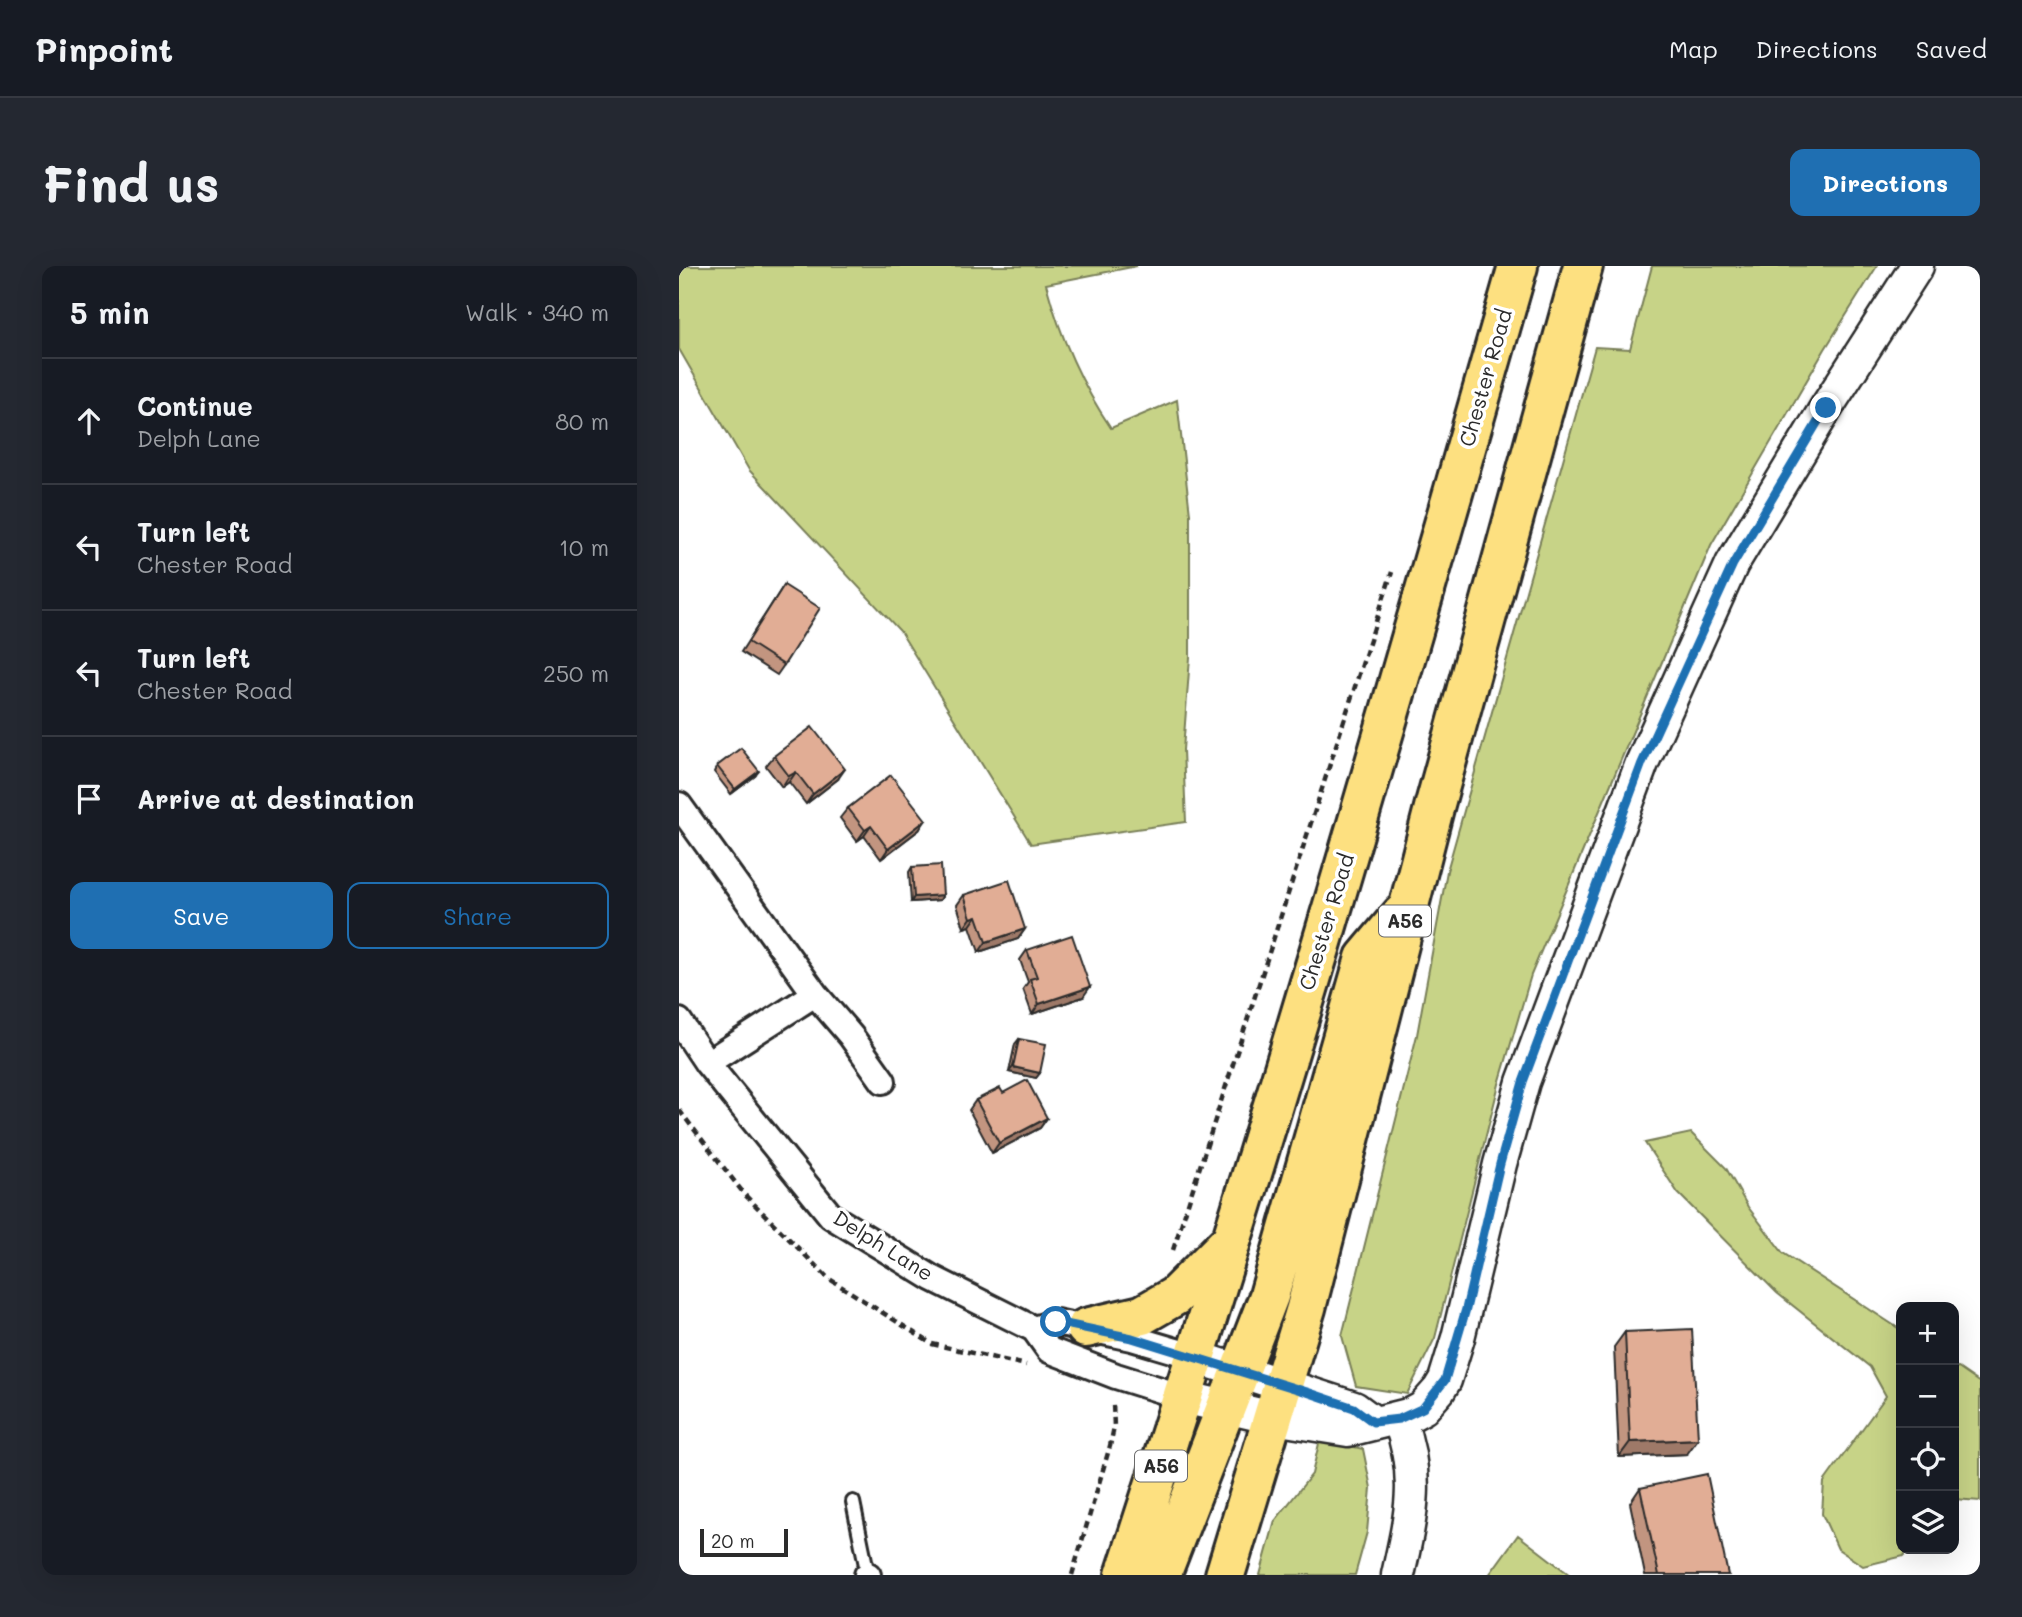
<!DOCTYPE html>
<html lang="en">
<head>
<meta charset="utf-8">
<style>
  body { margin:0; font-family:Mali,sans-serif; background:#242831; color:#f1f3f6 }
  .controls { position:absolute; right:21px; bottom:21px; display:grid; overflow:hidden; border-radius:14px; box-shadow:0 7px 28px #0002 }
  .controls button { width:63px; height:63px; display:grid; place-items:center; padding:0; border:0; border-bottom:2px solid #363941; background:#171b24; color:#f1f3f6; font:35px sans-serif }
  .scale { position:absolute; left:21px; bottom:18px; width:88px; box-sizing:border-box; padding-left:7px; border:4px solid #2b2b2b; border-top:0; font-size:19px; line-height:24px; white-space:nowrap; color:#2b2b2b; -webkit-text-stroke:5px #fff; paint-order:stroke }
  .stop { position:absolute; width:21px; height:21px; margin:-16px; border:5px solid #1f6fb2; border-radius:50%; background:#fff }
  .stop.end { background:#1f6fb2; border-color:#fff; box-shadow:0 2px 7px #0008 }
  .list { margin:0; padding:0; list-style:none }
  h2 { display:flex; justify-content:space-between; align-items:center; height:91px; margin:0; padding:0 28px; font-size:30px }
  h2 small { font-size:23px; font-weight:400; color:#9ea1a6 }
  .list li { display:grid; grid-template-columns:46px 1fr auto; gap:21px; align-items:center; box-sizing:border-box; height:126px; padding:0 28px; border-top:2px solid #363941 }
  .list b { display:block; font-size:26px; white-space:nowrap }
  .list p { margin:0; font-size:23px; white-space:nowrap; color:#9ea1a6 }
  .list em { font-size:23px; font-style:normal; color:#9ea1a6 }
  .actions { display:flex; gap:14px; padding:21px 28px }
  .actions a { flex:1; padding:16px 0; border:2px solid #1f6fb2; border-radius:14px; text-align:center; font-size:24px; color:#1f6fb2 }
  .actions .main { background:#1f6fb2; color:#fff }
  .icon { flex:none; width:38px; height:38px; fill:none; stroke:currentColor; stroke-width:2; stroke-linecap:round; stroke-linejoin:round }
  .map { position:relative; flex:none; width:1301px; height:1309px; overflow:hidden; border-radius:14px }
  header { display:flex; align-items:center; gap:42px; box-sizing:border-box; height:98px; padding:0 35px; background:#171b24; border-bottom:2px solid #363941 }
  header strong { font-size:33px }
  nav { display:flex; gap:38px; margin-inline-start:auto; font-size:24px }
  .intro { display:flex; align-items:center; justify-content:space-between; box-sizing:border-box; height:168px; padding:0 42px }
  h1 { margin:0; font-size:49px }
  .button { padding:18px 32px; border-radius:14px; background:#1f6fb2; color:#fff; font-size:24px; font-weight:700 }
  main { display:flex; gap:42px; padding:0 42px }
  aside { flex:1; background:#171b24; border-radius:14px; box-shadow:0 7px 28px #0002 }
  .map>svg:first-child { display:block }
  .green { fill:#c7d387; stroke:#797f59; stroke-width:2 }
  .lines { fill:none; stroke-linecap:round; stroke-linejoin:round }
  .service-casing { stroke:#2b2b2b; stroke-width:18 }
  .minor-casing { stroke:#2b2b2b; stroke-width:30 }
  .tertiary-casing { stroke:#2b2b2b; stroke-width:37 }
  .trunk-casing { stroke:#2b2b2b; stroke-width:44 }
  .path { stroke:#2b2b2b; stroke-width:4.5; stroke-dasharray:7 5; stroke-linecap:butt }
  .service { stroke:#fff; stroke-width:12 }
  .minor { stroke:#fff; stroke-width:24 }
  .tertiary { stroke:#fff; stroke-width:32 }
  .trunk { stroke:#fde080; stroke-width:38 }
  .wall { fill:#c29580; stroke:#2b2b2b; stroke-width:2 }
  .shaded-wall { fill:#9e7968; stroke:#2b2b2b; stroke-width:2 }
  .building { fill:#e1ad95; stroke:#2b2b2b; stroke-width:2 }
  .route { stroke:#1f6fb2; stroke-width:9 }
  .labels { text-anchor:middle; stroke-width:7; stroke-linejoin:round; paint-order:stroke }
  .shield { fill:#fff; stroke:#6b6b6b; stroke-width:2 }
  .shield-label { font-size:19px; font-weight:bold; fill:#2b2b2b }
  .street-label { font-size:21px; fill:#2b2b2b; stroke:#fff }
</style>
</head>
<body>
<header>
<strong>Pinpoint</strong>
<nav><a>Map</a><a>Directions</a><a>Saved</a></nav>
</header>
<div class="intro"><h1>Find us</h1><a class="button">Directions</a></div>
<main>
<aside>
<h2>5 min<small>Walk · 340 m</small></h2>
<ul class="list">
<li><svg class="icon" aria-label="ahead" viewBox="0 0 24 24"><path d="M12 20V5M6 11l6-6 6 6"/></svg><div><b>Continue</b><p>Delph Lane</p></div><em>80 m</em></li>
<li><svg class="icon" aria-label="left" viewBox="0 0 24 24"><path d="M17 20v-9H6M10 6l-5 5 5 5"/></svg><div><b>Turn left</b><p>Chester Road</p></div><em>10 m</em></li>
<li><svg class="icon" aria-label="left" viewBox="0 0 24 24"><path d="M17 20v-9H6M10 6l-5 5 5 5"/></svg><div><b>Turn left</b><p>Chester Road</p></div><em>250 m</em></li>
<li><svg class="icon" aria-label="arrive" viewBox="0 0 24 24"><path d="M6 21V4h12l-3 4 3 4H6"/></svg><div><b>Arrive at destination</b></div></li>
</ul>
<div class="actions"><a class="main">Save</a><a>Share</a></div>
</aside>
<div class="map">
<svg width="1301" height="1309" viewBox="0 0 1301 1309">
  <rect width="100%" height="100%" fill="#fff"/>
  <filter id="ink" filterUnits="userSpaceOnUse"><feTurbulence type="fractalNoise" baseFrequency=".0143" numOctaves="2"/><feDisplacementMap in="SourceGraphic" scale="14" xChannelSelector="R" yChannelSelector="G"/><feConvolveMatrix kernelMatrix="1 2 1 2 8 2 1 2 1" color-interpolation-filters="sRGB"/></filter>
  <g filter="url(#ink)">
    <path class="green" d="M 0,0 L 458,0 L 367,18 C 381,70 402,118 432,162 L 498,134 L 511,248 L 511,391 L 504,484 L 507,556 L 352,578 L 221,365 L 70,204 L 0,83 Z
      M 973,0 L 1198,0 L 1146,83 L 1032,279 L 936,508 L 852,709 L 820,818 L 756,1072 L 728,1128 L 677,1120 L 663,1070 L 738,769 L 768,605 L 916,81 L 951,83 Z
      M 1012,867 L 1047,902 L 1069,941 L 1104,987 L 1222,1064 L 1222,1283 L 1228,1283 L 1225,1290 L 1184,1300 L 1159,1283 L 1143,1248 L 1145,1216 L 1207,1130 L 1191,1101 L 1098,1027 L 999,927 L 966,877 Z
      M 1275,1099 L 1301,1117 L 1301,1235 L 1275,1233 Z
      M 641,1173 L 684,1183 L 692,1222 L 688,1266 L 676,1309 L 581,1309 L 596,1255 L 633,1208 Z
      M 839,1269 L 891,1309 L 810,1309 Z"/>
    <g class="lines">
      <defs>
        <path id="service" d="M 174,1236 L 189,1309"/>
        <path id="minor" d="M 0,539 L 136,728 L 172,770 L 204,815
          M 0,755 L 28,797 L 152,950 L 253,1012 L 355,1063 L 370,1084 L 437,1110 L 504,1131
          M 28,797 L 136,728
          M 355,1063 L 377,1056 L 453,1072 L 517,1091
          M 188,1309 L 189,1309"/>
        <path id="tertiary" d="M 517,1091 L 675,1142 L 694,1156
          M 504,1131 L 594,1152 L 669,1164 L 733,1148 L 744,1142 L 760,1124 L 766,1114 L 779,1072 L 821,898 L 844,816 L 963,497 L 1053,298 L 1147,142 L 1238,0
          M 719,1309 C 732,1250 742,1211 720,1153"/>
        <path id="trunk" d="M 407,1062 L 463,1049 L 496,1030 L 548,978
          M 446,1309 C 588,876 714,438 839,0
          M 482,1309 L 590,1030 L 686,692 L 723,648
          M 546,1309 L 627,1042 L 756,538 L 904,0"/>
      </defs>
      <use href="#service" class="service-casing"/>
      <use href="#minor" class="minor-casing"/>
      <use href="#tertiary" class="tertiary-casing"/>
      <use href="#trunk" class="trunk-casing"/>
      <path class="path" d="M 0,844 L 66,929 L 149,1012 L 253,1078 L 347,1099
        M 494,984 L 713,306
        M 393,1309 L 431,1180 L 435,1161 L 434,1137"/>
      <use href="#service" class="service"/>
      <use href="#minor" class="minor"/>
      <use href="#tertiary" class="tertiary"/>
      <use href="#trunk" class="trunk"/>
    </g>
    <path class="wall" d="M 105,319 L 105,399 L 98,409 L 62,386 Z
      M 95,490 L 159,513 L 127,538 L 110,516 L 103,521 L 87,500 Z
      M 38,500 L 76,510 L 52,528 L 35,506 Z
      M 169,542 L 240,564 L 202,593 L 185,570 L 178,575 L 161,552 Z
      M 233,601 L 264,629 L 261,634 L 232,636 L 230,606 Z
      M 285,629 L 346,663 L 339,673 L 300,686 L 291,660 L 285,662 L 278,639 Z
      M 348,684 L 404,731 L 353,748 L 344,723 L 349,716 L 341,694 Z
      M 340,773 L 361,807 L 357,812 L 330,806 L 336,778 Z
      M 324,827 L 368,852 L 361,862 L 313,887 L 290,844 L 297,834 Z
      M 946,1066 L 1008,1188 L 940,1191 L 935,1081 Z
      M 961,1222 L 1049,1309 L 966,1309 L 951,1237 Z"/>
    <path class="shaded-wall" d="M 166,503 L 159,513 L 127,538 L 134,528 Z
      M 80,505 L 76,510 L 52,528 L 56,523 Z
      M 117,506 L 110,516 L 103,521 L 110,510 Z
      M 247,554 L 240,564 L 202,593 L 209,583 Z
      M 192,560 L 185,570 L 178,575 L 186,564 Z
      M 264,629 L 261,634 L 232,636 L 235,631 Z
      M 298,650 L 291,660 L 285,662 L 292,652 Z
      M 346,663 L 339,673 L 300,686 L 307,676 Z
      M 411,721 L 404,731 L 353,748 L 360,738 Z
      M 334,801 L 361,807 L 357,812 L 330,806 Z
      M 368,852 L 361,862 L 313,887 L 320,877 Z
      M 1019,1173 L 1008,1188 L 940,1191 L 951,1176 Z"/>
    <path class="building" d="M 105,319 L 141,342 L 105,399 L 69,376 Z
      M 133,461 L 166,503 L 134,528 L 117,506 L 110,510 L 95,490 Z
      M 62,482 L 80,505 L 56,523 L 38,500 Z
      M 212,509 L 247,554 L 209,583 L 192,560 L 186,564 L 169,542 Z
      M 262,599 L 264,629 L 235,631 L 233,601 Z
      M 330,614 L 346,663 L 307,676 L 298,650 L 292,652 L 285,629 Z
      M 393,669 L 411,721 L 360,738 L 351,713 L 358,711 L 348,684 Z
      M 340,773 L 367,778 L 361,807 L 334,801 Z
      M 348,814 L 368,852 L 320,877 L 297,834 L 321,822 L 324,827 Z
      M 1013,1063 L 1019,1173 L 951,1176 L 946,1066 Z
      M 1028,1208 L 1049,1309 L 980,1309 L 961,1222 Z"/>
  </g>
  <g class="lines" filter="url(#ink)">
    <path class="route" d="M 377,1056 L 453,1072 L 628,1126 L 675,1142 L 694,1156 L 720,1153 L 744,1142 L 766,1114 L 787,1043 L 821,898 L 844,816 L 963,497 L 1054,298 L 1147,142"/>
  </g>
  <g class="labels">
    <g class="shield">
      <rect x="700" y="639.5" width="52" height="31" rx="5"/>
      <rect x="456" y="1184.5" width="52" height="31" rx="5"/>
    </g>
    <g class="shield-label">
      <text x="726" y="662">A56</text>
      <text x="482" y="1207">A56</text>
    </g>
    <g class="street-label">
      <text transform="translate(807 112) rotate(-74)" y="7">Chester Road</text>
      <text transform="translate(648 656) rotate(-73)" y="7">Chester Road</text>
      <text transform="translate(204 980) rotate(32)" y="7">Delph Lane</text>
    </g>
  </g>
</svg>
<div class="controls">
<button>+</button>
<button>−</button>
<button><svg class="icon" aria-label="locate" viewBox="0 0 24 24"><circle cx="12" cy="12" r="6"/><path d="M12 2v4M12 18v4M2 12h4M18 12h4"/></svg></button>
<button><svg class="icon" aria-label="layers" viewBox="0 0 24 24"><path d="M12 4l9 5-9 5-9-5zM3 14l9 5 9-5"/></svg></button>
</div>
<div class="scale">20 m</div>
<div class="stop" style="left:377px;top:1056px"></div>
<div class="stop end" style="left:1147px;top:142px"></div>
</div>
</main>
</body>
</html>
